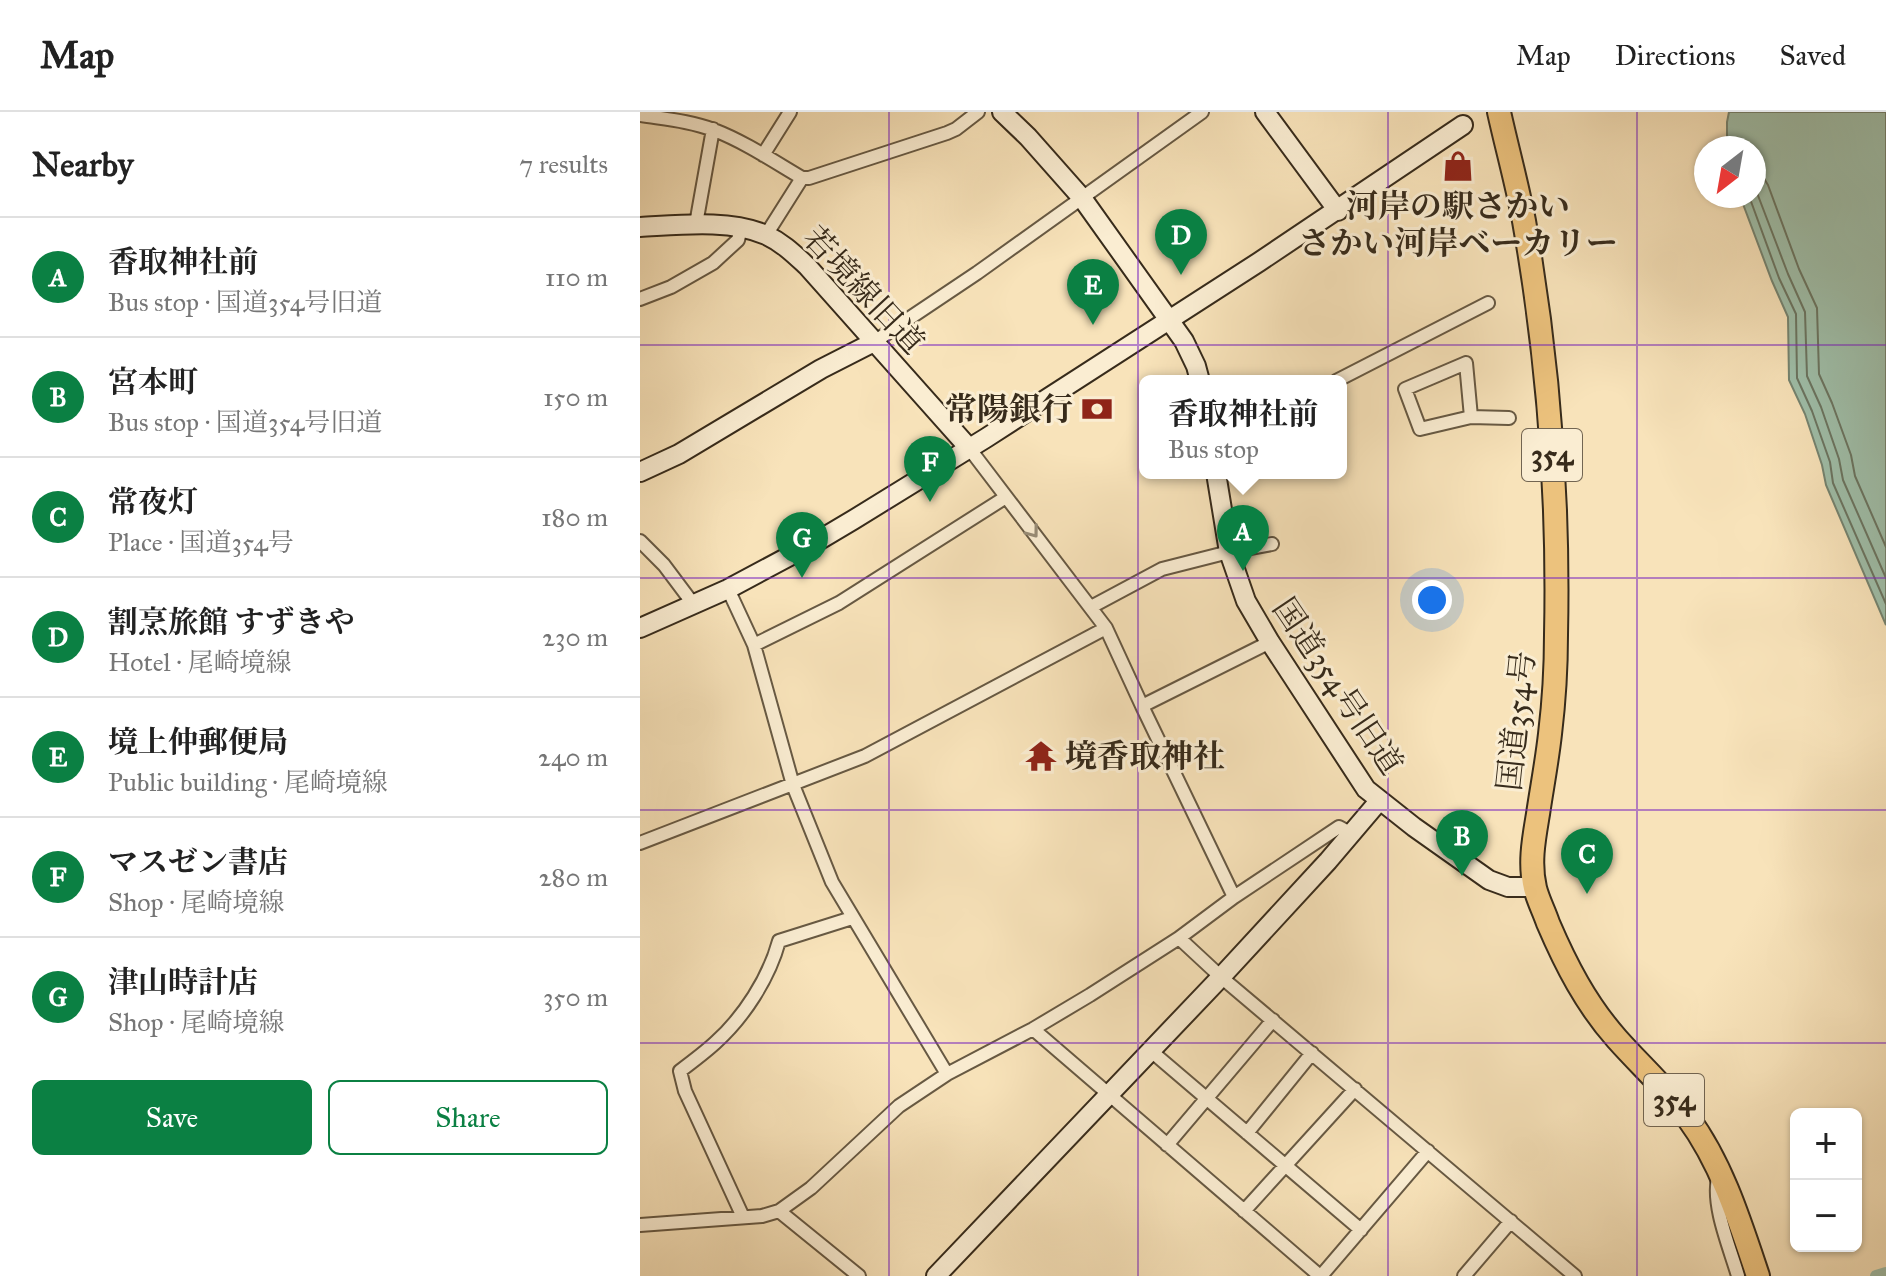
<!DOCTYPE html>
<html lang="en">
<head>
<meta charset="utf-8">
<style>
  body { margin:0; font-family:"IM FELL Great Primer","Noto Serif JP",serif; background:#f2f2f2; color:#222 }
  .controls { position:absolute; right:24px; bottom:24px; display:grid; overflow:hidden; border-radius:12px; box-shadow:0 2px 6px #0004 }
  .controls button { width:72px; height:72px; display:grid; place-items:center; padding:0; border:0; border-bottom:2px solid #e0e0e0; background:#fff; color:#222; font:40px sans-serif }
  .compass { position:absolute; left:1054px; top:24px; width:72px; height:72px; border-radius:50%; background:#fff; box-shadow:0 2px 6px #0004; rotate:211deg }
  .you { position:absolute; left:792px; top:488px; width:28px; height:28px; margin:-20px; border:6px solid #fff; border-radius:50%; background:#1a73e8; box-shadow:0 0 0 12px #1a73e833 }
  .badge { display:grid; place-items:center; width:52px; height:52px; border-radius:50%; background:#0b8043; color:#fff; font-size:26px; font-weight:700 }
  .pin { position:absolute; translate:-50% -66px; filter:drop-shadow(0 2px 4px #0008) }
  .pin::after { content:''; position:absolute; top:42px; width:28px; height:24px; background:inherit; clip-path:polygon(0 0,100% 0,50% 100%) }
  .popup { position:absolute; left:499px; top:263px; width:208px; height:104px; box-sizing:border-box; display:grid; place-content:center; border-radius:12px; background:#fff; filter:drop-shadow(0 2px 6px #0005); font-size:26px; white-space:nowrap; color:#767676 }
  .popup b { font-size:30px; color:#222 }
  .popup::after { content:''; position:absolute; left:50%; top:100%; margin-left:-16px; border:16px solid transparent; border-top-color:#fff }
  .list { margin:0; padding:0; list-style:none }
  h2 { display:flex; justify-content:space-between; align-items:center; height:104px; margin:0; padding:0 32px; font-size:34px }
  h2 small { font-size:26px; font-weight:400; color:#767676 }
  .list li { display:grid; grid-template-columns:52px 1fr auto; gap:24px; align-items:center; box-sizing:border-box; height:120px; padding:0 32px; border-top:2px solid #e0e0e0 }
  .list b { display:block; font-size:30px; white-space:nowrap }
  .list p { margin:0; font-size:26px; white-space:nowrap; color:#767676 }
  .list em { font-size:26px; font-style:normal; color:#767676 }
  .actions { display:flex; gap:16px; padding:24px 32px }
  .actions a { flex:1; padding:18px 0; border:2px solid #0b8043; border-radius:12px; text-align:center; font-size:28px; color:#0b8043 }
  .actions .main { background:#0b8043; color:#fff }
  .map { position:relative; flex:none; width:1246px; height:1164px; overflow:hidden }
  header { display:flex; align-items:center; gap:48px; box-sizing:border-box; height:112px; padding:0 40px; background:#fff; border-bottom:2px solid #e0e0e0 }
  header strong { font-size:38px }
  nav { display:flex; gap:44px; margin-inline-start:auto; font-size:28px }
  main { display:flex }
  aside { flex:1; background:#fff }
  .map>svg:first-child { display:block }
  .water { fill:#9fbfaa; stroke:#758471; stroke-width:2 }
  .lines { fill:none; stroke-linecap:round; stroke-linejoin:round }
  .shore { stroke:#6b7562; stroke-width:2 }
  .canal { stroke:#9fbfaa; stroke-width:12 }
  .street-casing { stroke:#675943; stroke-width:16 }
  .secondary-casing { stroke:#372b1b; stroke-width:22 }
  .highway-casing { stroke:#372b1b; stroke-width:26 }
  .street { stroke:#faedd2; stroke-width:12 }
  .secondary { stroke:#faedd2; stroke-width:18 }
  .highway { stroke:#ecc27d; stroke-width:22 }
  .oneway { stroke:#988c76 }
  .grid { fill:none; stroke:#7b2cbf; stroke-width:2; stroke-opacity:0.55 }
  .labels { text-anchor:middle; stroke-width:6; stroke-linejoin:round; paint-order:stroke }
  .shield { fill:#faedd2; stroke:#726552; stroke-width:2 }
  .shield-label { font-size:30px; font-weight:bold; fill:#372b1b }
  .poi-label { font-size:32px; font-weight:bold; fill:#372b1b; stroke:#faedd2 }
  .street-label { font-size:32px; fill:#372b1b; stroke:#faedd2 }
</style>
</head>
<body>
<header>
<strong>Map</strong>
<nav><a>Map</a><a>Directions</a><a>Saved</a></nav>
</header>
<main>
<aside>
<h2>Nearby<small>7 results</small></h2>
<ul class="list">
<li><span class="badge">A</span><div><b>香取神社前</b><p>Bus stop · 国道354号旧道</p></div><em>110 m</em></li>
<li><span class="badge">B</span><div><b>宮本町</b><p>Bus stop · 国道354号旧道</p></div><em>150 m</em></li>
<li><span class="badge">C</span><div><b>常夜灯</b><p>Place · 国道354号</p></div><em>180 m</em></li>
<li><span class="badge">D</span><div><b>割烹旅館 すずきや</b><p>Hotel · 尾崎境線</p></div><em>230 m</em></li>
<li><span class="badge">E</span><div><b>境上仲郵便局</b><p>Public building · 尾崎境線</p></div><em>240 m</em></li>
<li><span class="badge">F</span><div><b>マスゼン書店</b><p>Shop · 尾崎境線</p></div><em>280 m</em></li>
<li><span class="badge">G</span><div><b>津山時計店</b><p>Shop · 尾崎境線</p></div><em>350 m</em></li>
</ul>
<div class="actions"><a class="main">Save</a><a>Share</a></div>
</aside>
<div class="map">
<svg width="1246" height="1164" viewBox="0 0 1246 1164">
  <rect width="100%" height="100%" fill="#f8e3ba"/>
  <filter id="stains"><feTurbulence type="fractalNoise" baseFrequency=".0025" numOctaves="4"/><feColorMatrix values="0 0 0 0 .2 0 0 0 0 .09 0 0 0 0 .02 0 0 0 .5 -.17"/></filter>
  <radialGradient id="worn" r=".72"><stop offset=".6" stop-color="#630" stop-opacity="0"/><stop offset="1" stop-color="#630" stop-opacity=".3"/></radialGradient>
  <path class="water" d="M 1089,0 L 1246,0 L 1246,513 L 1186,373 L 1182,353 L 1165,302 L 1149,268 L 1148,205 L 1132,169 L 1100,84 L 1114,84 L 1114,36 L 1087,36 L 1087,10 Z"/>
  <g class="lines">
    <path class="shore" d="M 1114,58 L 1123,65 L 1128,73 L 1159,157 L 1177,196 L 1179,262 L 1192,291 L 1211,343 L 1215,364 L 1246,435
      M 1114,73 L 1148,162 L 1165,200 L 1167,264 L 1181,295 L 1199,347 L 1203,368 L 1246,466
      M 1109,84 L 1139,166 L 1156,202 L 1157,266 L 1172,299 L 1190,350 L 1193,371 L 1246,492"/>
    <path class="canal" d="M 1236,1164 L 1246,1161"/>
    <defs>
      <path id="street" d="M 0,3 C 25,7 50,9 74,18 C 105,30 133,49 162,66 L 126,123
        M 123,43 L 150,0
        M 162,66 L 169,66 L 307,21 L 316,17 L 338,0
        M 56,112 L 73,17
        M 0,187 L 31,175 L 73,151 L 98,128 L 101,116
        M 234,230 L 337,161 L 562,0
        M 696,269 L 848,191
        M 831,305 L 826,251 L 765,277 L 780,317 L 831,305 L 869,306
        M 329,336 L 466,516 L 502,594 L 630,530
        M 0,429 L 24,453 L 54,493
        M 88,477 L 114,533 L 153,673 L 192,770 L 307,962
        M 451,495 L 522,457 L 589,440 L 632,432
        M 114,533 L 199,491 L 366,385
        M 502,594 L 594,785
        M 0,731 L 225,644 L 466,516
        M 539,826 L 594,785 L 699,715 L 712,722
        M 393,917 L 680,1164
        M 511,939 L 721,1118
        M 607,1021 L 672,941
        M 527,1033 L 633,908
        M 1078,1066 C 1072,1095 1090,1136 1098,1164
        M 139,1099 L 219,1164
        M 604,1099 L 715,977
        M 103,1105 L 45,979 L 40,959 C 52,950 64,941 75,931 C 104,905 129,866 139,829 L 212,806
        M 0,1113 L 122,1104 L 139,1099 L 171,1076 L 259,994 L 307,962 L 393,917 L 450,883 L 539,826 L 581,865 L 935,1164
        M 681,1164 L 788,1039
        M 824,1164 L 871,1109"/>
      <path id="secondary" d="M 362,0 L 388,25 L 442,86 L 544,229 L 556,254 L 560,269
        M 625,0 L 698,99
        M 0,115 C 39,113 90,107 126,123 C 143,131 154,142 167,154 L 329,336
        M 0,360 L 39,342 L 181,257 L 234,230
        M 576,361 L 589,440 L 606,489 L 630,530 L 726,677 L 774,715 L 849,768 L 868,775 L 894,775
        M 0,516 L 88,477 L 176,430 L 213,408 L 346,326 L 619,150 L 823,13
        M 296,1164 L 581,865 L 688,749 L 739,689"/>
      <path id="highway" d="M 859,0 C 867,36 877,72 884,109 C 908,245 919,385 916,523 C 916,556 914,589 910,622 C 907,649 902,675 898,702 C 894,726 889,751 895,776 C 898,788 904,799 908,811 C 926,853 946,892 977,927 C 1001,954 1027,977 1048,1006 C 1082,1052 1100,1110 1118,1164"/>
    </defs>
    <use href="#street" class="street-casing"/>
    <use href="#secondary" class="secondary-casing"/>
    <use href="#highway" class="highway-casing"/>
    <use href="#street" class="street"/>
    <use href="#secondary" class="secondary"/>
    <use href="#highway" class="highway"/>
  </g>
  <defs><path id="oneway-chevron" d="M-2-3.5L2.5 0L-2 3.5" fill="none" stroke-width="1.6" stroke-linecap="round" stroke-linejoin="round" transform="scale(2)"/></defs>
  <use class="oneway" href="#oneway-chevron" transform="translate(393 420) rotate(53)"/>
  <path class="grid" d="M 249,0 L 249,1164M 498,0 L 498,1164M 748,0 L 748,1164M 997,0 L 997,1164M 0,233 L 1246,233M 0,466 L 1246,466M 0,698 L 1246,698M 0,931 L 1246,931"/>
  <defs>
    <symbol id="shop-bare" viewBox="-9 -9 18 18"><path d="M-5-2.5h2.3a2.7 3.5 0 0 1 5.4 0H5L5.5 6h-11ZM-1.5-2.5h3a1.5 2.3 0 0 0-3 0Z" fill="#8f2418" stroke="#faedd2" stroke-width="2.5" paint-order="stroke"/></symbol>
    <symbol id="bank-bare" viewBox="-9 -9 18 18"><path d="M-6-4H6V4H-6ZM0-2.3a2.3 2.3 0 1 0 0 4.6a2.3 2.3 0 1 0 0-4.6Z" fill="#8f2418" stroke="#faedd2" stroke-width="2.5" paint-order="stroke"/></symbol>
    <symbol id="temple-bare" viewBox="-9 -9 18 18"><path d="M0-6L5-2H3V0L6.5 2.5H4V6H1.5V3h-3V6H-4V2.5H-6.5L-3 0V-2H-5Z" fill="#8f2418" stroke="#faedd2" stroke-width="2.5" paint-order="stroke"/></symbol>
  </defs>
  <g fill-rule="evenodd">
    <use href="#shop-bare" x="796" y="32" width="44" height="44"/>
    <use href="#bank-bare" x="435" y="275" width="44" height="44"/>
    <use href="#temple-bare" x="379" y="622" width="44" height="44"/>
  </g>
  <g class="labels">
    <g class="shield">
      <rect x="882" y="317" width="60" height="52" rx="6"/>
      <rect x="1004" y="962" width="60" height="52" rx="6"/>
    </g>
    <g class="shield-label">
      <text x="912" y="353">354</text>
      <text x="1034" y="998">354</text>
    </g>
    <g class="poi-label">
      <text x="818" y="105">河岸の駅さかい<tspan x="818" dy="37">さかい河岸ベーカリー</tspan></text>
      <text x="433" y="308" text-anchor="end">常陽銀行</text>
      <text x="425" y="655" text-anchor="start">境香取神社</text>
    </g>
    <g class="street-label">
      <text transform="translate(224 178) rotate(47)" y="11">若境線旧道</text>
      <text transform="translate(698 574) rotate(56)" y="11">国道354号旧道</text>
      <text transform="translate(876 609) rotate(-84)" y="11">国道354号</text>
    </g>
  </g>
  <rect width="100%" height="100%" filter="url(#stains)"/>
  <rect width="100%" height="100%" fill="url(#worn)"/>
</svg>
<div class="controls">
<button>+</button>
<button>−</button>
</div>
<svg class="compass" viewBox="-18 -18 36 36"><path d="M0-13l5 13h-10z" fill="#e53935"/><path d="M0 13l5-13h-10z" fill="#767676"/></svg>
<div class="you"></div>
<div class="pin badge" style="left:603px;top:459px">A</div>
<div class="popup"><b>香取神社前</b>Bus stop</div>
<div class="pin badge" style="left:822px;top:764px">B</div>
<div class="pin badge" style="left:947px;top:782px">C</div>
<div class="pin badge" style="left:541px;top:163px">D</div>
<div class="pin badge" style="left:453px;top:213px">E</div>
<div class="pin badge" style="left:290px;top:390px">F</div>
<div class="pin badge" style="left:162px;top:466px">G</div>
</div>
</main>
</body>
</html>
